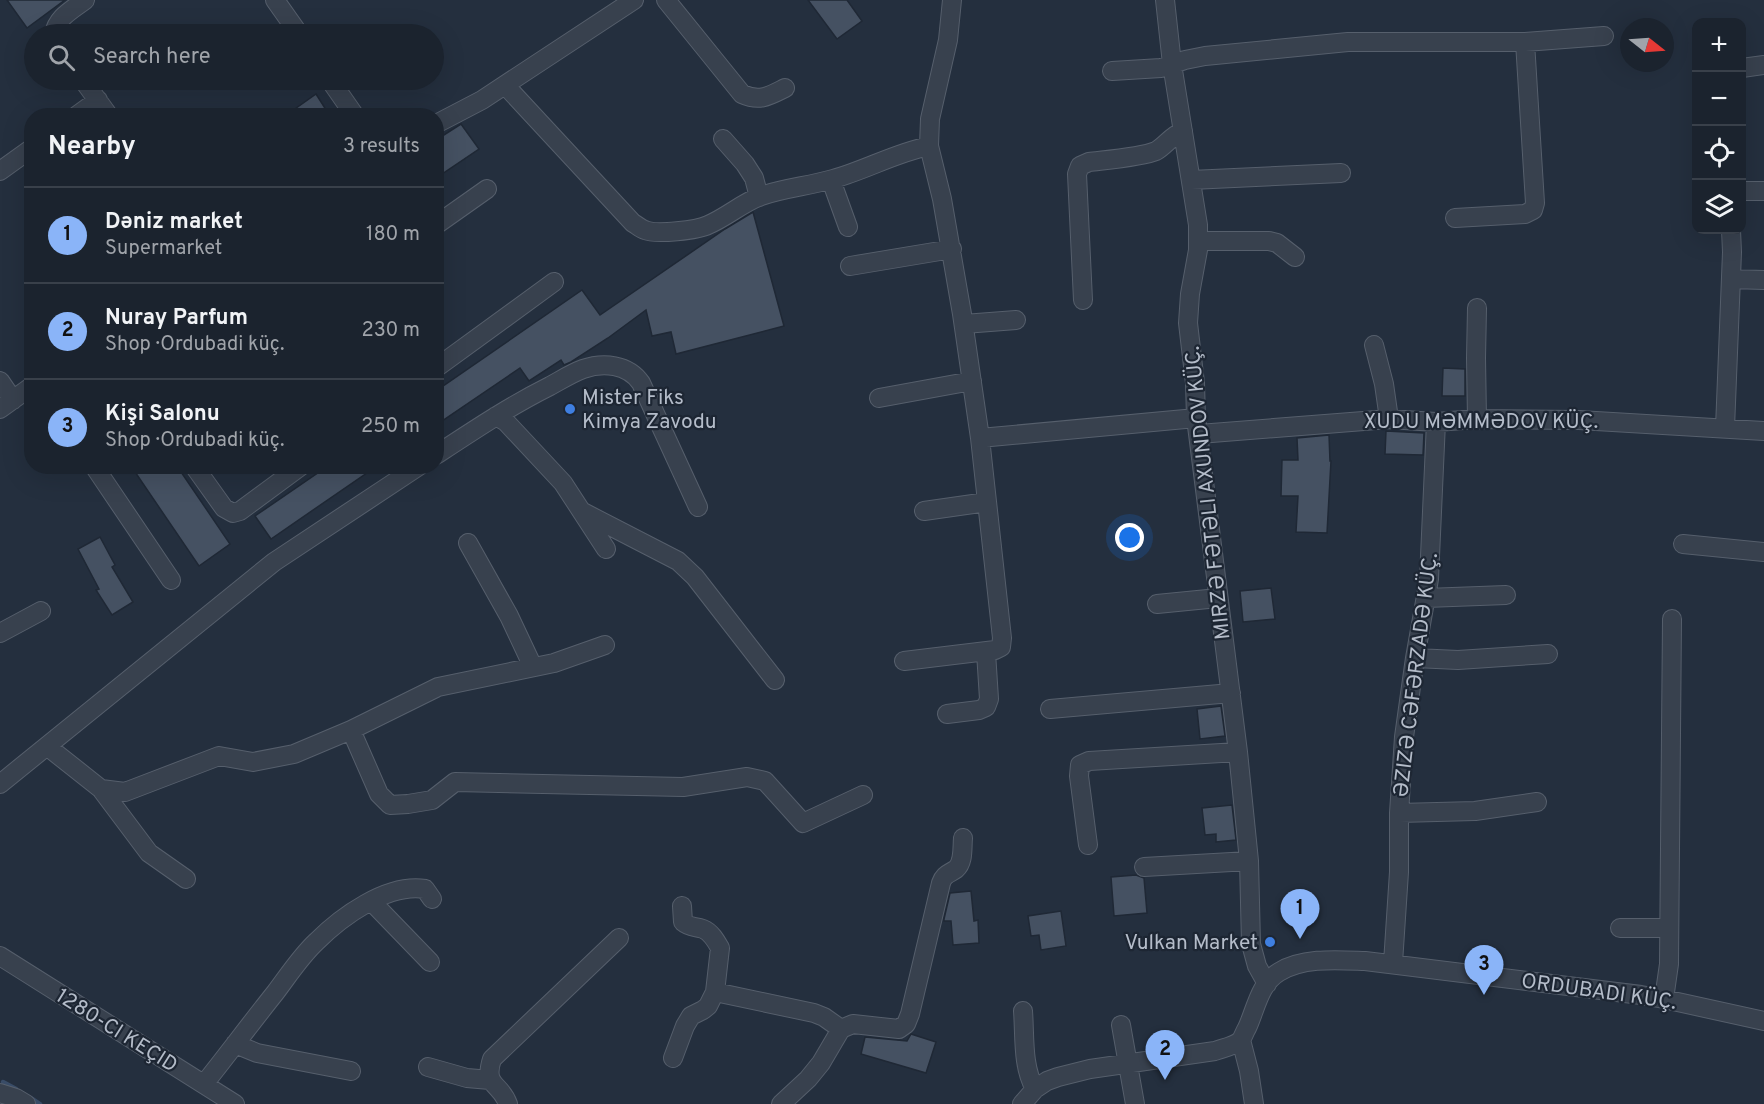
<!DOCTYPE html>
<html lang="en">
<head>
<meta charset="utf-8">
<style>
  body { margin:0; font-family:Overpass,sans-serif; background:#242b36; color:#f1f3f6 }
  .controls { position:absolute; right:18px; top:18px; display:grid; overflow:hidden; border-radius:12px; box-shadow:0 6px 24px #0002 }
  .controls button { width:54px; height:54px; display:grid; place-items:center; padding:0; border:0; border-bottom:2px solid #39404a; background:#1b232e; color:#f1f3f6; font:30px sans-serif }
  .compass { position:absolute; left:1620px; top:18px; width:54px; height:54px; border-radius:50%; background:#1b232e; box-shadow:0 6px 24px #0002; rotate:107deg }
  .you { position:absolute; left:1130px; top:538px; width:21px; height:21px; margin:-15px; border:4px solid #fff; border-radius:50%; background:#1a73e8; box-shadow:0 0 0 9px #1a73e833 }
  .badge { display:grid; place-items:center; width:39px; height:39px; border-radius:50%; background:#8ab4f8; color:#111; font-size:20px; font-weight:700 }
  .pin { position:absolute; translate:-50% -50px; filter:drop-shadow(0 2px 3px #0008) }
  .pin::after { content:''; position:absolute; top:32px; width:21px; height:18px; background:inherit; clip-path:polygon(0 0,100% 0,50% 100%) }
  .list { margin:0; padding:0; list-style:none }
  h2 { display:flex; justify-content:space-between; align-items:center; height:78px; margin:0; padding:0 24px; font-size:26px }
  h2 small { font-size:20px; font-weight:400; color:#a0a4aa }
  .list li { display:grid; grid-template-columns:39px 1fr auto; gap:18px; align-items:center; box-sizing:border-box; height:96px; padding:0 24px; border-top:2px solid #39404a }
  .list b { display:block; font-size:22px; white-space:nowrap }
  .list p { margin:0; font-size:20px; white-space:nowrap; color:#a0a4aa }
  .list em { font-size:20px; font-style:normal; color:#a0a4aa }
  .icon { flex:none; width:33px; height:33px; fill:none; stroke:currentColor; stroke-width:2; stroke-linecap:round; stroke-linejoin:round }
  .map { position:relative; flex:none; width:1764px; height:1104px; overflow:hidden }
  .search { position:absolute; background:#1b232e; box-shadow:0 6px 24px #0002; left:24px; top:24px; width:420px; height:66px; display:flex; align-items:center; gap:15px; box-sizing:border-box; padding:0 21px; border-radius:33px; color:#a0a4aa; font-size:22px }
  .panel { position:absolute; background:#1b232e; box-shadow:0 6px 24px #0002; left:24px; top:108px; width:420px; height:366px; border-radius:24px }
  .map>svg:first-child { display:block }
  .lines { fill:none; stroke-linecap:round; stroke-linejoin:round }
  .stream { stroke:#394c67; stroke-width:4.5 }
  .building { fill:#455162; stroke:#1f2835; stroke-width:1.5 }
  .minor-casing { stroke:#565f6c; stroke-width:20 }
  .minor { stroke:#38414e; stroke-width:18 }
  .shop-dot { fill:#3f7fe0; stroke:#1d2633; stroke-width:2 }
  .labels { text-anchor:middle; stroke-width:4.5; stroke-linejoin:round; paint-order:stroke }
  .poi-label { font-size:21px; fill:#b4bcc9; stroke:#1d2633; text-anchor:start }
  .street-label { font-size:21px; fill:#b4bcc9; stroke:#1d2633 }
</style>
</head>
<body>
<div class="map">
<svg width="1764" height="1104" viewBox="0 0 1764 1104">
  <rect width="100%" height="100%" fill="#242f3e"/>
  <g class="lines">
    <path class="stream" d="M 3,1082 L 16,1089
      M 31,1098 L 40,1104"/>
  </g>
  <path class="building" d="M 7,0 L 65,0 L 27,28 Z
    M 808,0 L 847,0 L 862,21 L 837,39 Z
    M 316,94 L 330,116 L 285,116 Z
    M 461,124 L 479,149 L 436,178 L 436,140 Z
    M 753,212 L 784,326 L 676,354 L 671,332 L 652,336 L 646,310 L 608,338 L 571,362 L 564,365 L 561,360 L 529,381 L 520,368 L 436,425 L 436,391 L 582,290 L 600,315 L 725,229 Z
    M 1443,368 L 1465,369 L 1465,396 L 1442,396 Z
    M 1386,431 L 1424,433 L 1423,455 L 1385,454 Z
    M 1329,435 L 1330,461 L 1331,461 L 1327,533 L 1296,532 L 1298,496 L 1281,496 L 1282,460 L 1298,460 L 1297,438 Z
    M 131,466 L 177,466 L 230,544 L 199,566 Z
    M 328,466 L 377,466 L 271,539 L 255,516 Z
    M 100,537 L 115,565 L 112,567 L 133,602 L 112,615 L 96,590 L 99,589 L 78,549 Z
    M 1271,588 L 1275,619 L 1243,622 L 1240,591 Z
    M 1221,706 L 1225,736 L 1200,739 L 1197,709 Z
    M 1232,805 L 1236,840 L 1216,842 L 1216,834 L 1205,835 L 1202,808 Z
    M 1136,875 L 1144,878 L 1147,913 L 1114,916 L 1111,877 Z
    M 971,891 L 974,921 L 978,920 L 979,943 L 953,945 L 951,921 L 944,921 L 944,919 L 950,893 Z
    M 1061,911 L 1066,946 L 1041,950 L 1039,935 L 1031,936 L 1028,916 Z
    M 911,1034 L 936,1042 L 926,1073 L 861,1054 L 865,1037 L 907,1041 Z"/>
  <g class="lines">
    <defs>
      <path id="minor" d="M 275,0 L 299,34
        M 666,0 L 742,94 C 760,102 769,96 785,88
        M 1165,0 L 1172,64 L 1198,225 L 1198,250 L 1190,294 L 1188,323 L 1195,383 L 1196,418 L 1238,752 L 1249,861 L 1251,944 L 1257,966 L 1267,984
        M 54,34 C 57,17 72,10 85,0
        M 1742,68 L 1764,65
        M 1112,71 L 1161,68 L 1185,60 L 1205,56 L 1348,42 L 1525,42 L 1604,36
        M 83,80 L 109,116
        M 330,80 L 355,116
        M 505,85 L 633,223 C 637,225 641,229 645,230 C 656,235 698,230 708,225 C 727,217 742,203 761,196 C 784,188 809,186 833,179 C 866,170 895,153 929,146
        M 76,116 L 98,100
        M 436,124 L 482,100 L 634,0
        M 723,139 L 745,164 L 754,178 L 759,197
        M 0,171 L 32,148
        M 831,180 L 848,227
        M 1191,180 L 1341,173
        M 1742,191 L 1764,191
        M 1455,218 L 1525,214 L 1533,210 L 1535,203 L 1525,42
        M 436,225 L 487,189
        M 1199,241 L 1269,241 L 1277,243 L 1295,257
        M 850,266 L 952,249
        M 1731,279 L 1764,280
        M 1083,300 L 1077,174 L 1080,166 L 1089,162 C 1105,160 1142,157 1156,151 C 1166,145 1171,136 1183,131
        M 1477,308 L 1476,358 L 1477,419
        M 964,324 L 1016,320
        M 1374,345 L 1384,384 L 1389,419
        M 436,368 L 554,282
        M 0,381 L 13,400
        M 879,398 L 972,381
        M 0,409 L 32,386
        M 496,416 L 506,422 L 563,483 L 606,549
        M 1725,428 L 1732,252 L 1731,230
        M 1199,434 L 1389,419 L 1436,422 L 1477,419 L 1579,420 L 1764,431
        M 980,438 L 1196,418
        M 436,455 C 474,430 510,406 550,386 C 561,380 572,373 583,369 C 603,362 628,364 641,383 L 698,507
        M 94,466 L 171,580
        M 194,466 L 224,508 L 233,513 L 240,511 L 301,466
        M 924,511 L 987,502
        M 583,512 L 678,561 L 695,577 L 775,680
        M 468,543 L 509,616 L 533,667
        M 1683,544 L 1764,552
        M 1426,598 L 1506,595
        M 1157,604 L 1218,598
        M 0,633 L 41,611
        M 1415,658 L 1458,660 L 1548,654
        M 904,661 L 995,650 L 1001,647 L 1002,638 L 980,438 L 962,314 L 942,199 L 929,146 L 930,119 L 948,40 L 952,0
        M 1050,709 L 1231,693
        M 947,714 L 979,710 L 986,707 L 989,699 L 986,652
        M 351,730 L 379,794 L 390,805 L 408,804 L 432,800 L 455,782 L 683,787 L 747,777 L 765,781 L 803,823 L 863,795
        M 48,747 L 101,789 L 125,792 L 219,756 L 253,762 L 294,754 L 351,730 L 438,687 L 554,663 L 605,645
        M 0,784 L 274,562 L 419,466
        M 101,789 L 149,853 L 186,879
        M 1399,813 L 1475,811 L 1537,802
        M 1088,845 L 1079,776 L 1080,765 L 1089,761 L 1238,752
        M 1144,867 L 1249,861
        M 371,901 L 430,962
        M 1620,928 L 1669,928
        M 0,956 L 235,1104
        M 1393,963 L 1399,872 L 1399,813 L 1404,737 L 1415,658 L 1429,579 L 1436,422
        M 715,992 L 814,1013 L 824,1017 L 841,1029
        M 1664,999 L 1669,964 L 1672,619
        M 1023,1011 C 1025,1036 1022,1066 1035,1089
        M 1121,1025 L 1135,1104
        M 1241,1040 L 1249,1071 L 1254,1104
        M 235,1044 L 257,1053 L 351,1071
        M 673,1058 L 685,1026 L 691,1016 L 703,1010 L 708,1006 L 715,992 L 720,948 C 716,941 711,932 703,929 C 695,926 690,928 683,922 L 682,906
        M 428,1067 L 467,1078 L 490,1080
        M 204,1084 C 228,1054 251,1023 275,993 C 288,976 300,957 316,942 C 341,917 387,883 425,889 L 432,899
        M 0,1093 L 16,1098 L 26,1104
        M 508,1104 C 501,1083 483,1087 492,1059 L 619,938
        M 781,1104 L 808,1079 L 821,1063 L 841,1029 L 853,1024 L 899,1029 L 906,1024 L 910,1014 L 941,883 C 944,874 949,874 956,869 C 964,862 962,848 963,838
        M 1022,1104 L 1035,1089 L 1047,1081 L 1058,1077 L 1090,1069 L 1215,1051 C 1223,1048 1235,1046 1241,1040 C 1243,1037 1245,1031 1247,1028 C 1256,1009 1259,984 1279,972 C 1303,957 1338,960 1365,961 L 1641,995 L 1664,999 L 1764,1021"/>
    </defs>
    <use href="#minor" class="minor-casing"/>
    <use href="#minor" class="minor"/>
  </g>
  <g class="shop-dot">
    <circle cx="570" cy="409" r="6"/>
    <circle cx="1270" cy="942" r="6"/>
  </g>
  <g class="labels">
    <g class="poi-label">
      <text x="582" y="404">Mister Fiks<tspan x="582" dy="24">Kimya Zavodu</tspan></text>
      <text x="1258" y="949" text-anchor="end">Vulkan Market</text>
    </g>
    <g class="street-label">
      <text x="1481" y="428">XUDU MƏMMƏDOV KÜÇ.</text>
      <text transform="translate(1207 493) rotate(-96)" y="7">MIRZƏ FƏTƏLI AXUNDOV KÜÇ.</text>
      <text transform="translate(1415 675) rotate(-83)" y="7">ƏZIZƏ CƏFƏRZADƏ KÜÇ.</text>
      <text transform="translate(1599 991) rotate(8)" y="7">ORDUBADI KÜÇ.</text>
      <text transform="translate(117 1030) rotate(32)" y="7">1280-CI KEÇID</text>
    </g>
  </g>
</svg>
<div class="controls">
<button>+</button>
<button>−</button>
<button><svg class="icon" aria-label="locate" viewBox="0 0 24 24"><circle cx="12" cy="12" r="6"/><path d="M12 2v4M12 18v4M2 12h4M18 12h4"/></svg></button>
<button><svg class="icon" aria-label="layers" viewBox="0 0 24 24"><path d="M12 4l9 5-9 5-9-5zM3 14l9 5 9-5"/></svg></button>
</div>
<svg class="compass" viewBox="-18 -18 36 36"><path d="M0-13l5 13h-10z" fill="#e53935"/><path d="M0 13l5-13h-10z" fill="#a0a4aa"/></svg>
<div class="you"></div>
<div class="pin badge" style="left:1300px;top:939px">1</div>
<div class="pin badge" style="left:1165px;top:1080px">2</div>
<div class="pin badge" style="left:1484px;top:995px">3</div>
<div class="search"><svg class="icon" aria-label="search" viewBox="0 0 24 24"><circle cx="10" cy="10" r="6"/><path d="M15 15l6 6"/></svg>Search here</div>
<section class="panel">
<h2>Nearby<small>3 results</small></h2>
<ul class="list">
<li><span class="badge">1</span><div><b>Dəniz market</b><p>Supermarket</p></div><em>180 m</em></li>
<li><span class="badge">2</span><div><b>Nuray Parfum</b><p>Shop · Ordubadi küç.</p></div><em>230 m</em></li>
<li><span class="badge">3</span><div><b>Kişi Salonu</b><p>Shop · Ordubadi küç.</p></div><em>250 m</em></li>
</ul>
</section>
</div>
</body>
</html>
